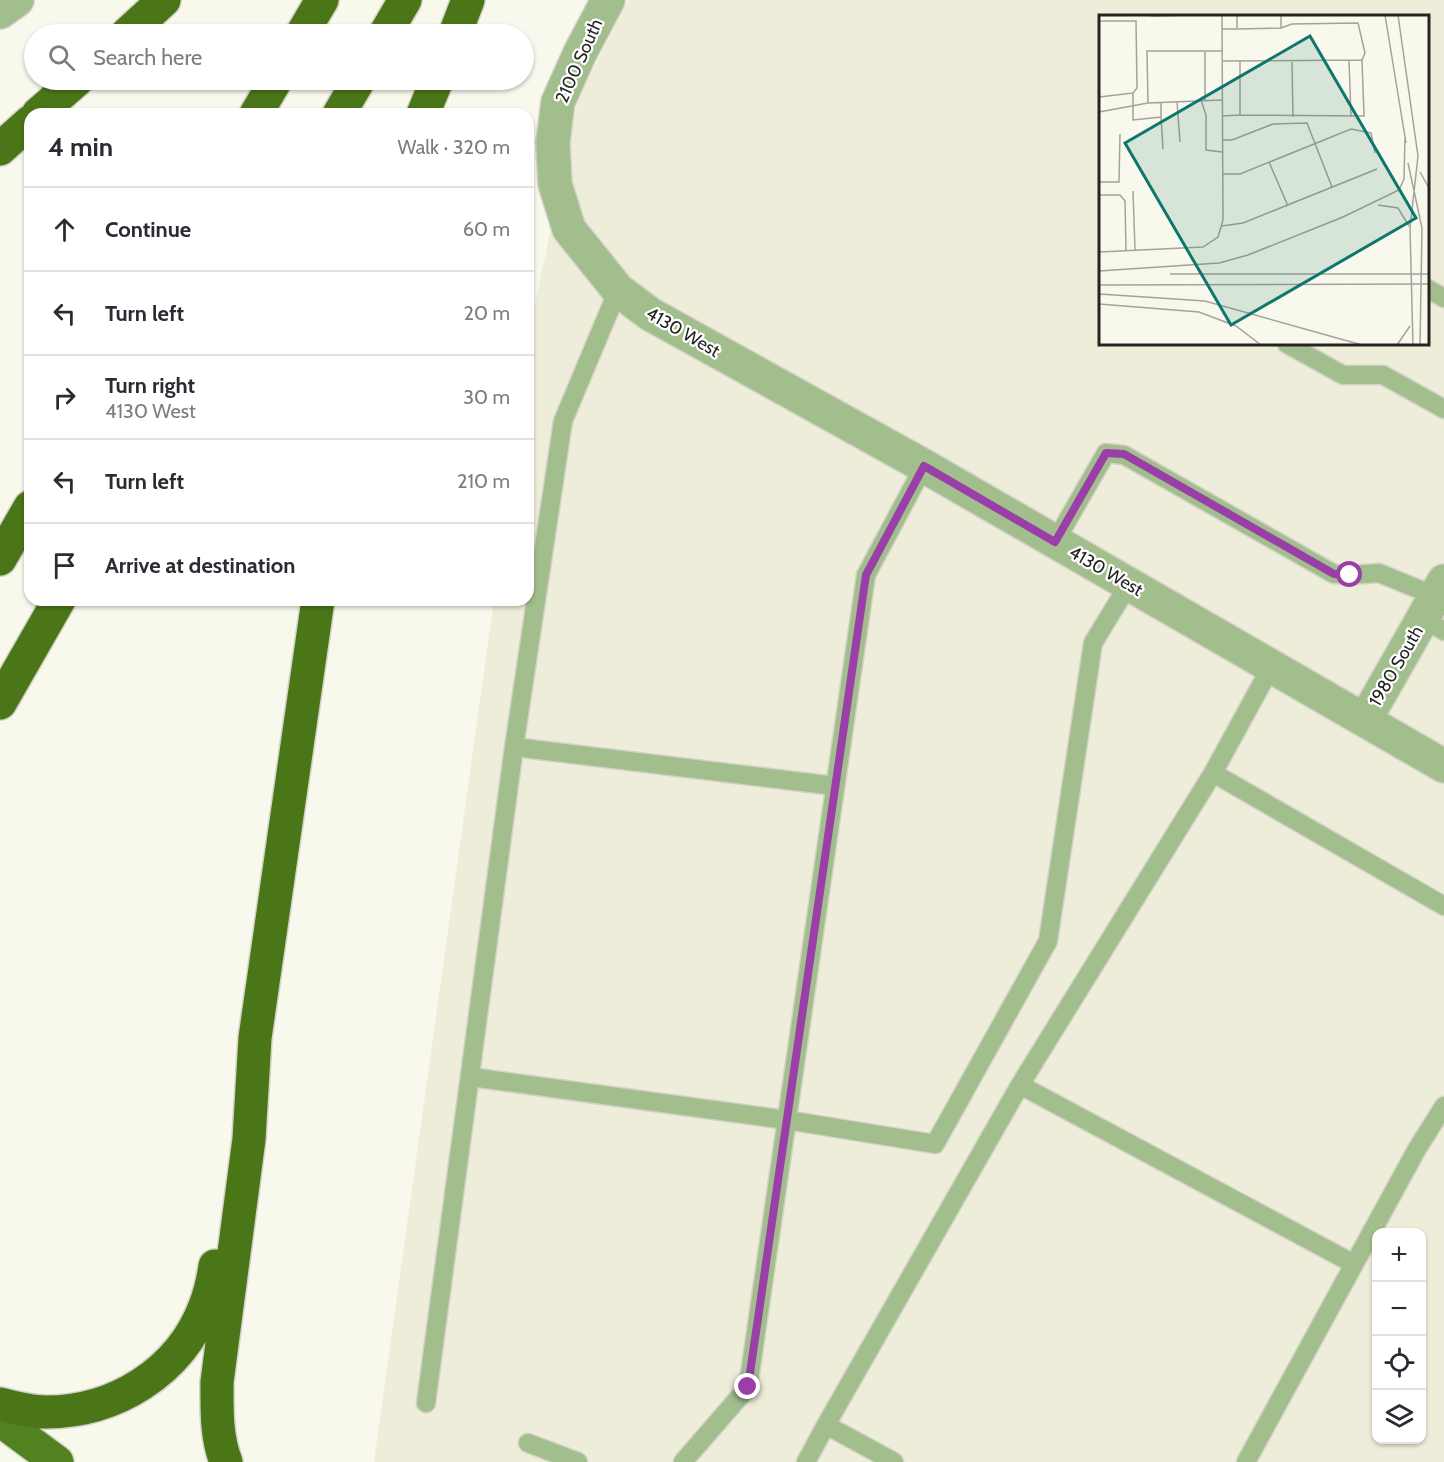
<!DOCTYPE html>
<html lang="en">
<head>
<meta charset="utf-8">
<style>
  body { margin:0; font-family:Cabin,sans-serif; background:#f2f2f3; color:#2b2b33 }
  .controls { position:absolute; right:18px; bottom:18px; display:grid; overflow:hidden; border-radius:12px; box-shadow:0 2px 4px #0004 }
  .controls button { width:54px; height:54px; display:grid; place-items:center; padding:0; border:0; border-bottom:2px solid #e1e1e2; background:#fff; color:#2b2b33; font:30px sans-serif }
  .stop { position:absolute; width:18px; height:18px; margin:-14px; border:4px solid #9a3ea8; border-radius:50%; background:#fff }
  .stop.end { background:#9a3ea8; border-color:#fff; box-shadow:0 2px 6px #0008 }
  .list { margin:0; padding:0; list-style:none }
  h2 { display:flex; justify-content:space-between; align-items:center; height:78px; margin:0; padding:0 24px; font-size:26px }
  h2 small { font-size:20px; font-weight:400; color:#7c7c81 }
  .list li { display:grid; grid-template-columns:39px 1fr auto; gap:18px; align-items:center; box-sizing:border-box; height:84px; padding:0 24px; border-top:2px solid #e1e1e2 }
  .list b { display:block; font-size:22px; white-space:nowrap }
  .list p { margin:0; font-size:20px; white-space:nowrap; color:#7c7c81 }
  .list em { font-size:20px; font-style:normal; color:#7c7c81 }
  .icon { flex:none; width:33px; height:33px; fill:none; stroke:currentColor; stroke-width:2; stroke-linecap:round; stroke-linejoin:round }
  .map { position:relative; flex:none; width:1444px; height:1462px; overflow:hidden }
  .search { position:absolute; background:#fff; box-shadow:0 2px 4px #0004; left:24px; top:24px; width:510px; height:66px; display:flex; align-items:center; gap:15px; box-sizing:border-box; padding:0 21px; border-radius:33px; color:#7c7c81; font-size:22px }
  .panel { position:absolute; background:#fff; box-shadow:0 2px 4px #0004; left:24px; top:108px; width:510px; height:498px; border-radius:18px }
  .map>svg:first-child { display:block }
  .built { fill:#eeedda; fill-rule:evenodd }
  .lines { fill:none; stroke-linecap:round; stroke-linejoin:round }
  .service-casing { stroke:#d3d2c7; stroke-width:21 }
  .minor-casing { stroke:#d3d2c7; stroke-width:36 }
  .tertiary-casing { stroke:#d3d2c7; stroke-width:36 }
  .trunk-casing { stroke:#d3d2c7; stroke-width:36 }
  .motorway-casing { stroke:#d3d2c7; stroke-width:36 }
  .service { stroke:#a2be8d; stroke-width:18 }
  .minor { stroke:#a2be8d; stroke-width:33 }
  .tertiary { stroke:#a2be8d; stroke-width:33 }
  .trunk { stroke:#528120; stroke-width:33 }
  .motorway { stroke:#4a7617; stroke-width:33 }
  .route { stroke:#9a3ea8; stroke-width:8 }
  .labels { text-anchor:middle; stroke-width:4.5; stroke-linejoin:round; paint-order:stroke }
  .street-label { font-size:18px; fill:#242420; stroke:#fff }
  .inset-road { fill:none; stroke:#a4a39a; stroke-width:1.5 }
  .view { fill:#0f766e; fill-opacity:0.15; stroke:#0f766e; stroke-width:3 }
  .inset-edge { fill:none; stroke:#242420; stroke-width:3 }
</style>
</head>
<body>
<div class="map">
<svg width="1444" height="1462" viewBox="0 0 1444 1462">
  <rect width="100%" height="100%" fill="#f9f8ec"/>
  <path class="built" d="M 629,0 L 1444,0 L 1444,1462 L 374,1462 L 494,600 L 528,600 L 528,353 L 535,304 L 579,96 ZM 1100,16 L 1428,16 L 1428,344 L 1100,344 ZM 1376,1232 L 1422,1232 L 1422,1440 L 1376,1440 Z"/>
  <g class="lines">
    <defs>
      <path id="service" d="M 1428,289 L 1444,298
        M 1287,344 L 1343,375 L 1383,375 L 1444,409
        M 1055,542 L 1106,453 L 1124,455 L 1334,574 L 1350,575 L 1379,573 L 1435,596
        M 1423,618 L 1444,631
        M 1271,667 L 1213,773 L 1444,906
        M 514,747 L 835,786
        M 471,1077 L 787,1120 L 935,1144 L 1048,941 L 1093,643 L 1129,584
        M 1020,1085 L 1354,1264
        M 426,1403 L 514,747 L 563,421 L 618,290
        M 826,1425 L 894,1462
        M 528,1443 L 578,1462
        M 683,1462 L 748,1387 L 866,575 L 924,466
        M 806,1462 L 826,1425 L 1020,1085 L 1213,773
        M 1246,1462 L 1417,1149 L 1444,1106"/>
      <path id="minor" d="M 1365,720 L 1444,581"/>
      <path id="tertiary" d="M 608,0 L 580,53 L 558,102 L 553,142 L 555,184 L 569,229 L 618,290 L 650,314 L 924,466 L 1444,766
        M 0,12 L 17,0"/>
      <path id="trunk" d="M 0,1420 L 57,1462"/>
      <path id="motorway" d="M 127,34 L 164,0
        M 302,34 L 322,0
        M 385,34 L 405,0
        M 455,34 L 468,0
        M 38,114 L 77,80
        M 256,114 L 276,80
        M 339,114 L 359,80
        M 423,114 L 437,80
        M 0,149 L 30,122
        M 0,559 L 30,507
        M 0,703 L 59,600
        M 0,1404 C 15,1408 30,1412 46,1412 C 115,1412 180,1372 205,1306 C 210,1293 213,1280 215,1266
        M 226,1462 C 216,1437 217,1409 217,1382 L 249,1139 L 255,1038 L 318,600"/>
    </defs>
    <use href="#service" class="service-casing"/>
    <use href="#minor" class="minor-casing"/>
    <use href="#tertiary" class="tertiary-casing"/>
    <use href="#trunk" class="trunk-casing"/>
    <use href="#motorway" class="motorway-casing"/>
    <use href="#service" class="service"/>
    <use href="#minor" class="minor"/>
    <use href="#tertiary" class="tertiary"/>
    <use href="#trunk" class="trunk"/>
    <use href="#motorway" class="motorway"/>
  </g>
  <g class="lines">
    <path class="route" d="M 748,1387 L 866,575 L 924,466 L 1055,542 L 1106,453 L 1124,454 L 1334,574 L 1350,575"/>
  </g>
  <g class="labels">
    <g class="street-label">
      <text transform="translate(579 61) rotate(-66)" y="6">2100 South</text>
      <text transform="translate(683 332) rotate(30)" y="6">4130 West</text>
      <text transform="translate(1106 571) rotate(30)" y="6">4130 West</text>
      <text transform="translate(1396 666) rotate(-60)" y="6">1980 South</text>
    </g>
  </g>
  <g transform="translate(1099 15)">
    <rect width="330" height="330" fill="#f9f8ec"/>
    <path class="inset-road" d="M 286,0 L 307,128M 299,0 L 319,141 L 311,213 L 314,330M 52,1 L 88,0M 0,6 L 37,6 L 38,73 L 34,78 L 34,105 L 62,102 L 62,87M 123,14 L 138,14 L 138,0M 138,14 L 182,13 L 182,0M 250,45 L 252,102M 123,46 L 263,45 L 266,38 L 259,8 L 193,9 L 182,13M 193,47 L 194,102M 0,82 L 34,78M 102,85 L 107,100 L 107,135 L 123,137M 106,85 L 106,36M 78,86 L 81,127M 49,88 L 48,36 L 123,36M 0,97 L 49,88 L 123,85M 141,100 L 265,101 L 263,45M 123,101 L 141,100 L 141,46M 62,102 L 64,134M 123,125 L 133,125 L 174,109 L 208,108 L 233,172M 170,147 L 189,191M 309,148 L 323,213 L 321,330M 321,157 L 330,173M 123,159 L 141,159 L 252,114 L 272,118 L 276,138M 0,167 L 20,167 L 21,119M 34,176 L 36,235M 0,180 L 21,180 L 26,186 L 27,236M 279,190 L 299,193 L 310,211M 123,211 L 144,208 L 278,154M 0,237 L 104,232 L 119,222 L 124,205 L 123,0M 0,256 L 120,248 L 149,240 L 244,202 L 300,175 L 305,164 L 306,123M 71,259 L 330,259M 0,270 L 330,269M 0,279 L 106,286 L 263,330M 0,289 L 100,297 L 137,311 L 162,330M 298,330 L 311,311"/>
    <path class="view" d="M 211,21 L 317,203 L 132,310 L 26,128 Z"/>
    <rect width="330" height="330" class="inset-edge"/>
  </g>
</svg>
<div class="controls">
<button>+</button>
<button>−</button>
<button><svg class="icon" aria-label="locate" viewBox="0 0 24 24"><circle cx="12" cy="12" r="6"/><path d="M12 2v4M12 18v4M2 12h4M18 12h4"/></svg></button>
<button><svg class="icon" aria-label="layers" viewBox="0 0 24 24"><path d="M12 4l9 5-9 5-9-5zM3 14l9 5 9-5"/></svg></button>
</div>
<div class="stop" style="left:1350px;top:575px"></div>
<div class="stop end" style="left:748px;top:1387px"></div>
<div class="search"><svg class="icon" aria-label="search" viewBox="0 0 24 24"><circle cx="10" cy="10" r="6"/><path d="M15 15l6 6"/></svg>Search here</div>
<section class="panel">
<h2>4 min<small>Walk · 320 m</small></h2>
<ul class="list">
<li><svg class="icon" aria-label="ahead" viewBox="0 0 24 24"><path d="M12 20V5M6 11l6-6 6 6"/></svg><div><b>Continue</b></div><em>60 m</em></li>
<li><svg class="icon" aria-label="left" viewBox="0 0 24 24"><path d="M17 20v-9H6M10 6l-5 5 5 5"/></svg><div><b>Turn left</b></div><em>20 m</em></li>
<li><svg class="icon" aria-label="right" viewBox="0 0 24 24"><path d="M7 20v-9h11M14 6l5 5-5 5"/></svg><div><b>Turn right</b><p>4130 West</p></div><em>30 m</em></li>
<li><svg class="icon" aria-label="left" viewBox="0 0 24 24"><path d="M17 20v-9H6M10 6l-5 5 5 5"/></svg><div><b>Turn left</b></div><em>210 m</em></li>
<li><svg class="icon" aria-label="arrive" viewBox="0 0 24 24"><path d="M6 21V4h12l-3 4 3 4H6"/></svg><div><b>Arrive at destination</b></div></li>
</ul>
</section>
</div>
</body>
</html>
